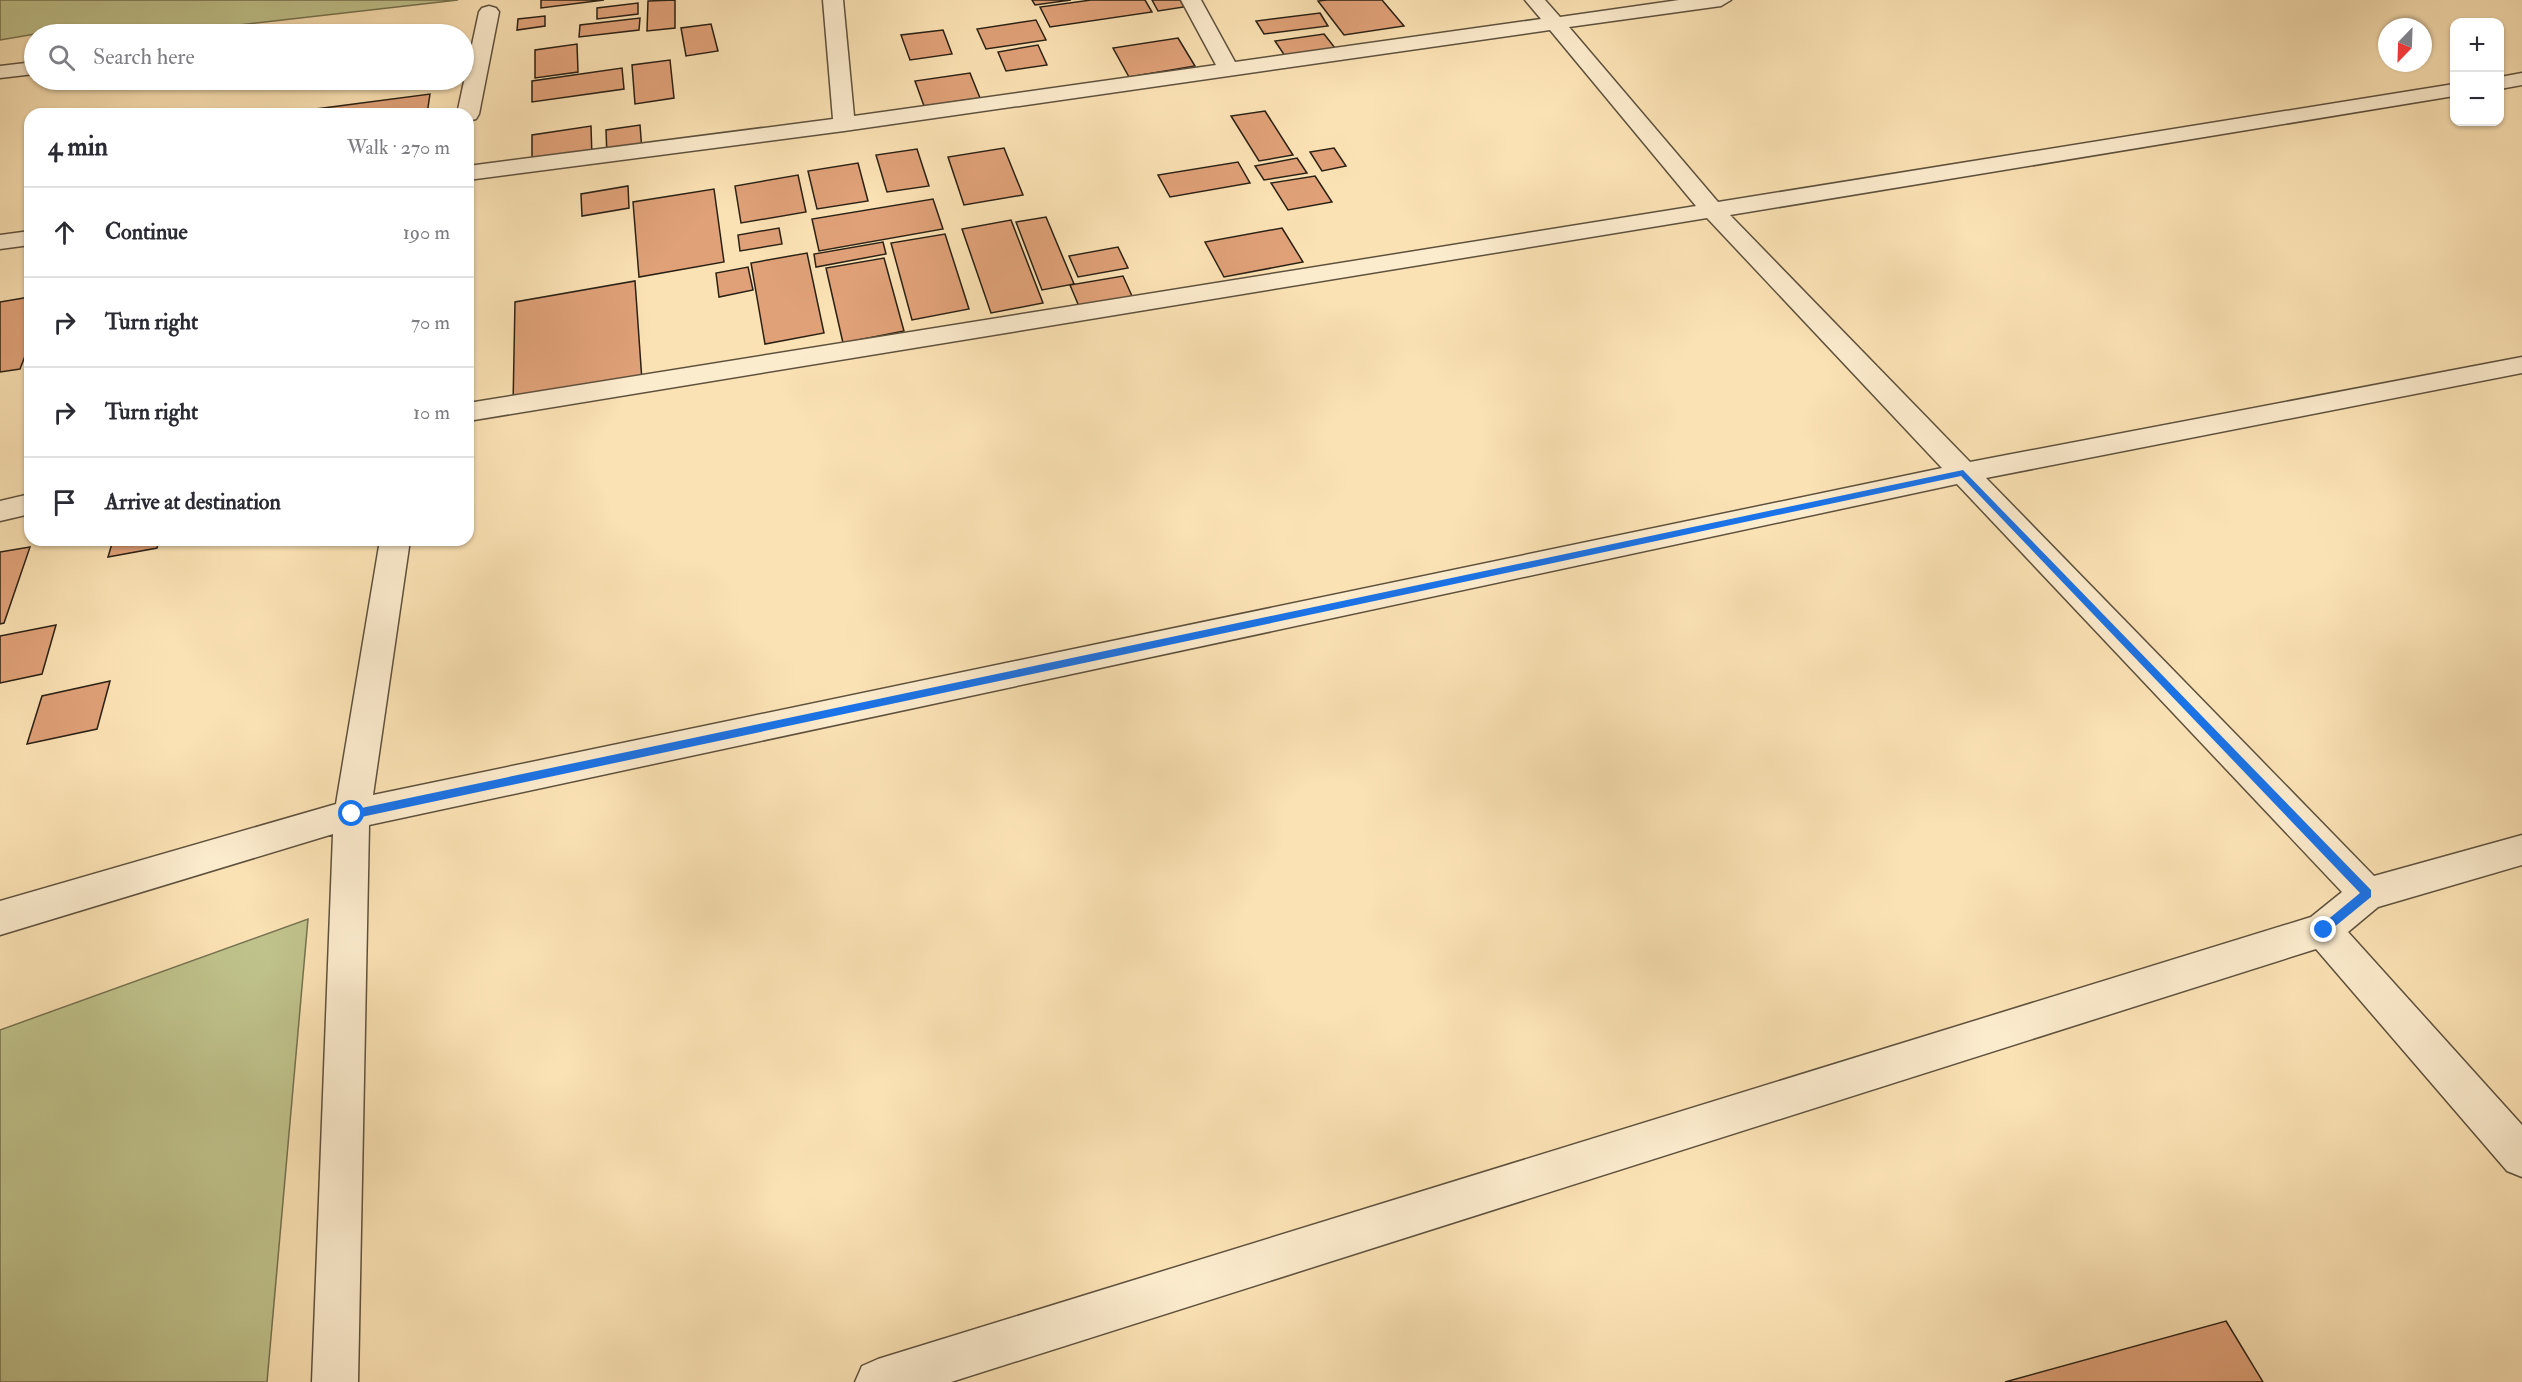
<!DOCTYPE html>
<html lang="en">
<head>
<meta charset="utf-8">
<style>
  body { margin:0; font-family:"IM FELL Double Pica",serif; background:#f2f2f3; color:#2b2b33 }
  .controls { position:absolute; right:18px; top:18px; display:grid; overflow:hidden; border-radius:12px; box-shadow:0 2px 4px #0004 }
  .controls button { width:54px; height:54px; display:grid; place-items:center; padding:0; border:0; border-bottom:2px solid #e1e1e2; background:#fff; color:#2b2b33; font:30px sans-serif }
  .compass { position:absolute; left:2378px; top:18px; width:54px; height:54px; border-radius:50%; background:#fff; box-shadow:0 2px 4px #0004; rotate:203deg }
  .stop { position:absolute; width:18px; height:18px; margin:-14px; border:4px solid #1a73e8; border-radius:50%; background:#fff }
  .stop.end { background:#1a73e8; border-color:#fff; box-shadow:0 2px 6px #0008 }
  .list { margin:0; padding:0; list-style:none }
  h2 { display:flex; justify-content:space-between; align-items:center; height:78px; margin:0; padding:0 24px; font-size:26px }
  h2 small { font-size:20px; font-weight:400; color:#7c7c81 }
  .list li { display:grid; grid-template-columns:39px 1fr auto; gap:18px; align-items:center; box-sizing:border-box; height:90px; padding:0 24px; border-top:2px solid #e1e1e2 }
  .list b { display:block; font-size:22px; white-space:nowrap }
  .list em { font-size:20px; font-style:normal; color:#7c7c81 }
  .icon { flex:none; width:33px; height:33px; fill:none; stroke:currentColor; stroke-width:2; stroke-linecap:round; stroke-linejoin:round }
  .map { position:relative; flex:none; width:2522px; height:1382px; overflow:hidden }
  .search { position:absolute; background:#fff; box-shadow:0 2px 4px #0004; left:24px; top:24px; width:450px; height:66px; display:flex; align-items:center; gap:15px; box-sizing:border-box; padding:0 21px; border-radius:33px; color:#7c7c81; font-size:22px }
  .panel { position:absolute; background:#fff; box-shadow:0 2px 4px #0004; left:24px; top:108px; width:450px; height:438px; border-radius:18px }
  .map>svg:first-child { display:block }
  .green { fill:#c0c38c; stroke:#757250; stroke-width:1.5 }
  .building { fill:#e0a178; stroke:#2a2115; stroke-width:1.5 }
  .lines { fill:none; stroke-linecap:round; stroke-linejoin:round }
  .street-casing { stroke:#5e513d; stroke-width:3 }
  .street { fill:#fcecce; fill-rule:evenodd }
  .route { fill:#1a73e8 }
</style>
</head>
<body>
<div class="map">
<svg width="2522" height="1382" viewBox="0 0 2522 1382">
  <rect width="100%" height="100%" fill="#fbe2b4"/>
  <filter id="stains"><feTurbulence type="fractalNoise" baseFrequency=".00333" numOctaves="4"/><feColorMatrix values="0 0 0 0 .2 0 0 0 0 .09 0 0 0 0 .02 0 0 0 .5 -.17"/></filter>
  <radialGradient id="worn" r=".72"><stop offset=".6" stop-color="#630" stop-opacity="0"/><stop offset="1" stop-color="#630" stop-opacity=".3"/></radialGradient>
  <path class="green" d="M 0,0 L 458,0 L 169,33 L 47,32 L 0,40 Z
    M 308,919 L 267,1382 L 0,1382 L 0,1030 Z"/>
  <path class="building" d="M 541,0 L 604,0 L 541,8 Z
    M 675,0 L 675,28 L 647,31 L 648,1 Z
    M 1032,0 L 1071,0 L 1035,5 Z
    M 1091,0 L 1145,0 L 1152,12 L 1050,27 L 1040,7 Z
    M 1152,0 L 1180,0 L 1184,7 L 1158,11 Z
    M 1327,0 L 1382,0 L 1404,26 L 1344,35 L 1318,1 Z
    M 638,3 L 638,14 L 597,19 L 597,8 Z
    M 1320,13 L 1328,26 L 1264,34 L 1256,21 Z
    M 545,16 L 545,26 L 517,30 L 518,19 Z
    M 640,18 L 639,30 L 579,37 L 580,25 Z
    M 1036,20 L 1046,40 L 986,49 L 977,29 Z
    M 711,24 L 718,51 L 686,56 L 681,28 Z
    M 943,30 L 952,54 L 910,60 L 901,35 Z
    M 1324,34 L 1335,48 L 1285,56 L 1275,41 Z
    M 1178,38 L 1195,66 L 1129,77 L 1113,48 Z
    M 577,44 L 578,72 L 535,78 L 535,50 Z
    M 1038,45 L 1047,65 L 1006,71 L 998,52 Z
    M 670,60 L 674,98 L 635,104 L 632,65 Z
    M 622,68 L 624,89 L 532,102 L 532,81 Z
    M 970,73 L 980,98 L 924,106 L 915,81 Z
    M 430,94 L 427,114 L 293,114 L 293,112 Z
    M 1265,111 L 1293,155 L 1259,161 L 1231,116 Z
    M 640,125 L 642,151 L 607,157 L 606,130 Z
    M 591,126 L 592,158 L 532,168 L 532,135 Z
    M 1004,148 L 1023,195 L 964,205 L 948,157 Z
    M 1334,148 L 1346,166 L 1322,171 L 1310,152 Z
    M 917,149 L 929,186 L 887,192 L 876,155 Z
    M 1297,158 L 1307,173 L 1264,180 L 1255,166 Z
    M 1238,162 L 1250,183 L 1170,197 L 1158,175 Z
    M 858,163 L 868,201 L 817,209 L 808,171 Z
    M 798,175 L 806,212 L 741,223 L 735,186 Z
    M 1315,176 L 1332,202 L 1288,210 L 1271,183 Z
    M 628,186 L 629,208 L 582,216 L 581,194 Z
    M 714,189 L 724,262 L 639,277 L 633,202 Z
    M 933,199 L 943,229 L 819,251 L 812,219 Z
    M 1046,217 L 1074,284 L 1042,290 L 1016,222 Z
    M 1011,220 L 1043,303 L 991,313 L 962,229 Z
    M 779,228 L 782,244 L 740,251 L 738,235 Z
    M 1282,228 L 1303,262 L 1224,277 L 1205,242 Z
    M 945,234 L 969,309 L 912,320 L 891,243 Z
    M 883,242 L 886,254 L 816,267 L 814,254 Z
    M 1118,247 L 1128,268 L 1078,277 L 1069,256 Z
    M 807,253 L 824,333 L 765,344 L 751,263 Z
    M 884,258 L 904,331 L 843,343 L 826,268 Z
    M 748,267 L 753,290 L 719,297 L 716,273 Z
    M 1123,276 L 1136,305 L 1083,316 L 1070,285 Z
    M 635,281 L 642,381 L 513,405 L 515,302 Z
    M 30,297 L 30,343 L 20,369 L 0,372 L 0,302 Z
    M 113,540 L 159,540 L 157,548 L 108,557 Z
    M 30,547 L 4,623 L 0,624 L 0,552 Z
    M 56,625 L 42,674 L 0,683 L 0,636 Z
    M 110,681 L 97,729 L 27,744 L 42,696 Z
    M 2226,1321 L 2263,1382 L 2005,1382 Z"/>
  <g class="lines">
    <defs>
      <path id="street" d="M 823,0 L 843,0 L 854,116 L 1216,65 L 1181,0 L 1201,0 L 1235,62 L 1541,19 L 1525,0 L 1545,0 L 1560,17 L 1679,0 L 1731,0 L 1721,6 L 1569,27 L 1718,202 L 2454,84 L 2454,96 L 1730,215 L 1970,462 L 2522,357 L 2522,373 L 1986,478 L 2374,876 L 2522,835 L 2522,865 L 2378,907 L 2348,932 L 2522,1125 L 2522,1177 L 2507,1171 L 2316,949 L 951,1382 L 855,1382 L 862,1366 L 878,1359 L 2311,917 L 2342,892 L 1957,484 L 369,825 L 358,1382 L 312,1382 L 333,834 L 0,935 L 0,901 L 336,804 L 380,540 L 410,540 L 373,795 L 1942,468 L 1707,218 L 468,421 L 468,403 L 1696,206 L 1550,30 L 844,131 L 468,180 L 468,166 L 833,119 Z
        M 489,6 L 496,8 L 499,12 L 479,114 L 476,119 L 468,121 L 468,114 L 457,114 L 479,12 L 482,8 Z
        M 34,62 L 34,74 L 0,78 L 0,66 Z
        M 2522,73 L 2522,85 L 2500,89 L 2500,77 Z
        M 30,231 L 30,245 L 0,249 L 0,235 Z
        M 30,494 L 30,514 L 0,521 L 0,501 Z"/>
    </defs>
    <use href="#street" class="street-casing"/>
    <use href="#street" class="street"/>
  </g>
  <path class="route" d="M 1963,470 L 2371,890 L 2371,897 L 2327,933 L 2320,933 L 2320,926 L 2360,893 L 1961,476 L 352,819 L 347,814 L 352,810 Z"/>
  <rect width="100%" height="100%" filter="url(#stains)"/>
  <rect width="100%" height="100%" fill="url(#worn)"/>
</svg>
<div class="controls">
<button>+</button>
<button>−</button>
</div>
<svg class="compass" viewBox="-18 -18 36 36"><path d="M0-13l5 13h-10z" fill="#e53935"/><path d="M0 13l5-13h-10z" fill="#7c7c81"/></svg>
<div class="stop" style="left:352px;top:814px"></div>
<div class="stop end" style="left:2324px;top:930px"></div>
<div class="search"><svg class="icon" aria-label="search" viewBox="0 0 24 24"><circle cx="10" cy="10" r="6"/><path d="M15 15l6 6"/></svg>Search here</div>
<section class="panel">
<h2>4 min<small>Walk · 270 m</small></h2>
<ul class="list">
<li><svg class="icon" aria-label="ahead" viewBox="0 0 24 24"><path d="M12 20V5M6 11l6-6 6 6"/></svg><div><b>Continue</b></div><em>190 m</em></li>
<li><svg class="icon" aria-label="right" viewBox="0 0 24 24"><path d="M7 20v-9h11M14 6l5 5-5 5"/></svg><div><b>Turn right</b></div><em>70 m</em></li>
<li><svg class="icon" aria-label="right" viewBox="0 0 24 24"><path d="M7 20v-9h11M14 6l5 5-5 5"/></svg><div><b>Turn right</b></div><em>10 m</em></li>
<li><svg class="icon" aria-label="arrive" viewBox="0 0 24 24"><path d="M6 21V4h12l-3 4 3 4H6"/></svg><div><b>Arrive at destination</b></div></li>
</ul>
</section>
</div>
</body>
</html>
